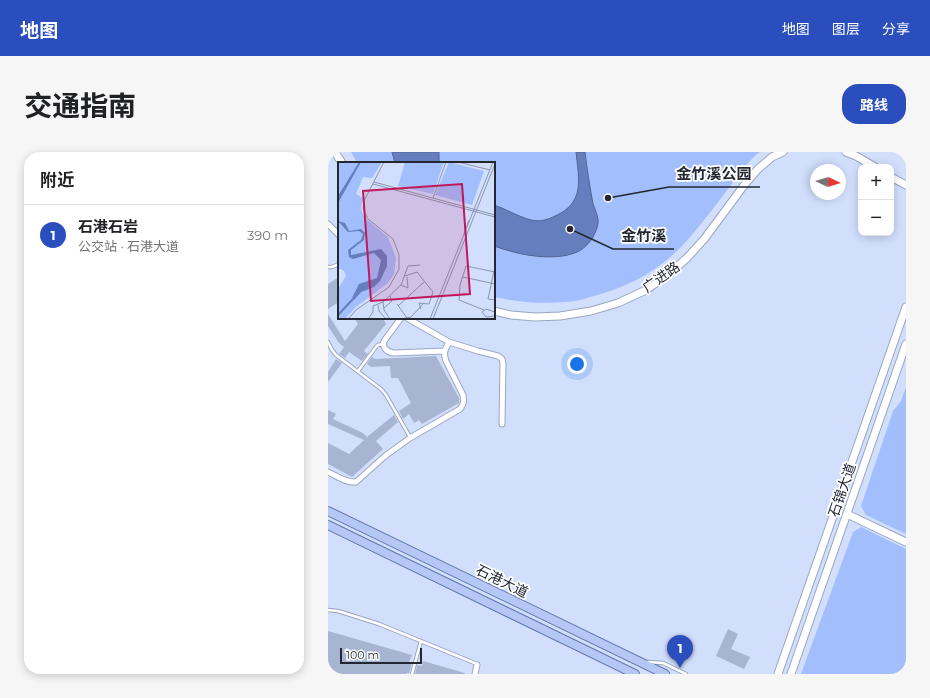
<!DOCTYPE html>
<html lang="zh">
<head>
<meta charset="utf-8">
<style>
  body { margin:0; font-family:Montserrat,"Noto Sans SC",sans-serif; background:#f6f6f6; color:#202124 }
  .controls { position:absolute; right:12px; top:12px; display:grid; overflow:hidden; border-radius:8px; box-shadow:0 2px 10px #0003 }
  .controls button { width:36px; height:36px; display:grid; place-items:center; padding:0; border:0; border-bottom:1px solid #e0e0e0; background:#fff; color:#202124; font:20px sans-serif }
  .compass { position:absolute; left:482px; top:12px; width:36px; height:36px; border-radius:50%; background:#fff; box-shadow:0 2px 10px #0003; rotate:94deg }
  .scale { position:absolute; left:12px; bottom:10px; width:82px; box-sizing:border-box; padding-left:4px; border:2px solid #222732; border-top:0; font-size:11px; line-height:14px; white-space:nowrap; color:#222732; -webkit-text-stroke:3px #fff; paint-order:stroke }
  .you { position:absolute; left:249px; top:212px; width:14px; height:14px; margin:-10px; border:3px solid #fff; border-radius:50%; background:#1a73e8; box-shadow:0 0 0 6px #1a73e833 }
  .badge { display:grid; place-items:center; width:26px; height:26px; border-radius:50%; background:#2a4ebd; color:#fff; font-size:13px; font-weight:700 }
  .pin { position:absolute; translate:-50% -33px; filter:drop-shadow(0 1px 2px #0008) }
  .pin::after { content:''; position:absolute; top:21px; width:14px; height:12px; background:inherit; clip-path:polygon(0 0,100% 0,50% 100%) }
  .list { margin:0; padding:0; list-style:none }
  h2 { display:flex; justify-content:space-between; align-items:center; height:52px; margin:0; padding:0 16px; font-size:17px }
  h2 small { font-size:13px; font-weight:400; color:#757577 }
  .list li { display:grid; grid-template-columns:26px 1fr auto; gap:12px; align-items:center; box-sizing:border-box; height:60px; padding:0 16px; border-top:1px solid #e0e0e0 }
  .list b { display:block; font-size:15px; white-space:nowrap }
  .list p { margin:0; font-size:13px; white-space:nowrap; color:#757577 }
  .list em { font-size:13px; font-style:normal; color:#757577 }
  .map { position:relative; flex:none; width:578px; height:522px; overflow:hidden; border-radius:16px }
  header { display:flex; align-items:center; gap:24px; box-sizing:border-box; height:56px; padding:0 20px; background:#2a4ebd; color:#fff }
  header strong { font-size:19px }
  nav { display:flex; gap:22px; margin-inline-start:auto; font-size:14px }
  .intro { display:flex; align-items:center; justify-content:space-between; box-sizing:border-box; height:96px; padding:0 24px }
  h1 { margin:0; font-size:28px }
  .button { padding:10px 18px; border-radius:16px; background:#2a4ebd; color:#fff; font-size:14px; font-weight:700 }
  main { display:flex; gap:24px; padding:0 24px }
  aside { flex:1; background:#fff; border-radius:16px; box-shadow:0 2px 10px #0003 }
  .map>svg:first-child { display:block }
  .green { fill:#a3befc }
  .water { fill:#657fbe; stroke:#516594 }
  .building { fill:#a8b5d2 }
  .lines { fill:none; stroke-linecap:round; stroke-linejoin:round }
  .lane-casing { stroke:#99a6c3; stroke-width:4.5 }
  .street-casing { stroke:#99a6c3; stroke-width:7 }
  .secondary-casing { stroke:#99a6c3; stroke-width:9 }
  .primary-casing { stroke:#6278ad; stroke-width:10 }
  .lane { stroke:#fff; stroke-width:2.5 }
  .street { stroke:#fff; stroke-width:5 }
  .secondary { stroke:#fff; stroke-width:7 }
  .primary { stroke:#b5c8f5; stroke-width:8 }
  .labels { text-anchor:middle; stroke-width:3.5; stroke-linejoin:round; paint-order:stroke }
  .street-label { font-size:14px; fill:#222732; stroke:#fff }
  .inset-river { fill:none; stroke:#657fbe; stroke-width:2 }
  .inset-road { fill:none; stroke:#8b95ac; stroke-width:1 }
  .view { fill:#c2185b; fill-opacity:0.15; stroke:#c2185b; stroke-width:2 }
  .inset-edge { fill:none; stroke:#222732; stroke-width:2 }
  .leader { fill:none; stroke:#222732; stroke-width:1.5 }
  .callout-dot { fill:#222732; stroke:#fff; stroke-width:1.5 }
  .callout-label { font-size:15px; text-anchor:middle; font-weight:bold; fill:#222732; stroke:#fff; stroke-width:3.5; stroke-linejoin:round; paint-order:stroke }
</style>
</head>
<body>
<header>
<strong>地图</strong>
<nav><a>地图</a><a>图层</a><a>分享</a></nav>
</header>
<div class="intro"><h1>交通指南</h1><a class="button">路线</a></div>
<main>
<aside>
<h2>附近<small></small></h2>
<ul class="list">
<li><span class="badge">1</span><div><b>石港石岩</b><p>公交站 · 石港大道</p></div><em>390 m</em></li>
</ul>
</aside>
<div class="map">
<svg width="578" height="522" viewBox="0 0 578 522">
  <rect width="100%" height="100%" fill="#d1dffd"/>
  <path class="green" d="M 23,0 L 432,0 C 422,7 414,19 406,29 C 395,44 384,58 372,73 C 344,110 311,132 266,144 C 256,147 246,150 236,150 C 212,152 189,150 166,145 L 166,11 L 29,11 Z
    M 578,235 L 578,382 L 538,363 L 533,354 L 565,259 L 573,249 Z
    M 533,375 L 578,397 L 578,522 L 473,522 L 525,380 Z"/>
  <path class="water" d="M 64,0 L 111,0 L 111,11 L 67,11 Z
    M 248,0 L 257,0 C 259,18 262,35 265,52 C 267,57 269,62 270,67 C 271,74 267,81 264,87 C 261,91 257,95 253,98 C 248,101 241,103 235,104 C 211,107 189,102 166,94 L 166,53 C 178,57 191,65 203,68 C 212,70 219,68 227,64 C 257,51 251,27 248,0 Z"/>
  <path class="building" d="M 11,125 L 11,150 L 0,157 L 0,132 Z
    M 0,162 L 17,189 L 30,172 L 26,166 L 55,166 L 58,172 L 36,199 L 40,202 L 34,209 L 21,200 L 17,206 L 11,202 L 16,195 L 11,191 L 0,174 Z
    M 108,204 L 131,246 L 131,251 L 94,272 L 91,268 L 86,271 L 81,262 L 75,267 L 71,259 L 83,251 L 70,226 L 63,226 L 62,214 L 43,215 L 39,212 L 44,205 L 47,207 Z
    M 8,207 L 14,211 L 0,230 L 0,220 Z
    M 0,258 L 8,262 L 5,267 L 35,281 L 39,285 L 66,263 L 70,270 L 48,289 L 55,297 L 24,325 L 0,312 L 0,291 L 21,302 L 36,288 L 0,272 Z
    M 400,477 L 410,482 L 403,497 L 422,505 L 416,517 L 388,504 Z
    M 0,479 L 84,503 L 81,510 L 84,511 L 81,521 L 79,521 L 78,522 L 0,522 Z
    M 95,509 L 137,521 L 137,522 L 87,522 L 89,513 L 94,514 Z"/>
  <g class="lines">
    <defs>
      <path id="lane" d="M 0,115 L 4,115 L 11,112
        M 0,190 L 4,198 L 8,203 L 53,237 L 58,243 L 82,285
        M 30,219 L 48,195 L 50,193 L 55,192
        M 0,458 L 10,459 L 51,472 L 149,512
        M 319,510 L 335,511 L 358,522
        M 84,522 L 93,489"/>
      <path id="street" d="M 0,72 L 11,83
        M 73,166 L 56,189 C 54,196 59,200 66,201 L 116,199
        M 79,166 L 121,190 L 150,199 L 170,204 L 174,207 L 175,211 L 174,272
        M 0,320 C 9,324 18,331 28,330 L 57,304 L 82,286 L 132,257 C 136,252 136,249 135,243 L 118,209 C 115,200 117,198 121,190
        M 147,522 L 149,513"/>
      <path id="secondary" d="M 7,0 L 14,11
        M 518,0 L 528,4 L 547,15
        M 563,25 L 578,33
        M 166,159 L 183,163 L 207,165 L 232,164 L 263,159 L 290,151 L 318,138 L 338,124 L 359,106 L 377,86 L 417,32 L 430,17 L 444,5 L 455,0
        M 519,362 L 578,390
        M 450,522 L 578,155
        M 463,522 L 578,192"/>
      <path id="primary" d="M 0,359 L 337,522
        M 0,373 L 307,522"/>
    </defs>
    <use href="#lane" class="lane-casing"/>
    <use href="#street" class="street-casing"/>
    <use href="#secondary" class="secondary-casing"/>
    <use href="#primary" class="primary-casing"/>
    <use href="#lane" class="lane"/>
    <use href="#street" class="street"/>
    <use href="#secondary" class="secondary"/>
    <use href="#primary" class="primary"/>
  </g>
  <g class="labels">
    <g class="street-label">
      <text transform="translate(333 125) rotate(-35)" y="5">广进路</text>
      <text transform="translate(514 338) rotate(-71)" y="5">石锦大道</text>
      <text transform="translate(174 429) rotate(26)" y="5">石港大道</text>
    </g>
  </g>
  <g transform="translate(10 10)">
    <rect width="157" height="157" fill="#d1dffd"/>
    <path d="M 0,0 L 44,0 L 34,16 L 25,15 L 18,32 L 25,36 L 23,47 L 26,55 L 50,75 L 58,96 L 56,112 L 50,121 L 18,145 L 7,157 L 0,157 L 0,127 L 8,114 L 6,109 L 0,106 ZM 67,0 L 106,0 L 95,32 L 60,24 ZM 111,0 L 146,9 L 134,43 L 97,33 Z" fill="#a3befc"/>
    <path d="M 21,0 L 23,0 L 0,41 L 0,34 ZM 0,59 L 7,61 L 11,69 L 23,67 L 27,71 L 26,78 L 13,88 L 13,93 L 43,87 L 49,94 L 49,104 L 42,119 L 36,125 L 23,130 L 16,138 L 14,136 L 21,122 L 39,116 L 43,98 L 36,91 L 15,97 L 11,95 L 10,88 L 23,78 L 25,72 L 21,69 L 10,70 Z" fill="#657fbe"/>
    <path class="inset-river" d="M 0,153 L 15,137"/>
    <path class="inset-road" d="M 120,0 L 152,8M 36,20 L 157,53M 35,22 L 157,55M 95,36 L 108,0M 126,72 L 131,58M 156,109 L 150,137 L 157,138M 67,114 L 79,110 L 95,130 L 91,142 L 81,141 L 83,147M 125,115 L 157,122M 63,123 L 70,126 L 69,115M 45,140 L 46,148 L 52,157M 59,142 L 69,156M 40,143 L 41,149 L 48,157M 60,144 L 86,120M 46,146 L 54,139 L 52,134M 146,148 L 121,138 L 122,123 L 128,104 L 157,110M 157,150 L 148,147 L 144,150 L 148,155 L 157,154M 10,157 L 18,148 L 51,125 L 61,107 L 61,93 L 55,77 L 30,57 L 25,47 L 26,39 L 46,0M 30,157 L 35,150 L 35,144 L 45,140 L 63,123 L 70,104 L 82,103M 63,157 L 73,155 L 86,141M 92,157 L 155,0M 95,157 L 157,2"/>
    <path class="view" d="M 124,22 L 132,132 L 33,139 L 25,29 Z"/>
    <rect width="157" height="157" class="inset-edge"/>
  </g>
  <path class="leader" d="M280 46L341 35H432M242 77L285 97H346"/>
  <g class="callout-dot">
    <circle cx="280" cy="46" r="4"/>
    <circle cx="242" cy="77" r="4"/>
  </g>
  <g class="callout-label">
    <text x="386" y="27">金竹溪公园</text>
    <text x="316" y="89">金竹溪</text>
  </g>
</svg>
<div class="controls">
<button>+</button>
<button>−</button>
</div>
<svg class="compass" viewBox="-18 -18 36 36"><path d="M0-13l5 13h-10z" fill="#e53935"/><path d="M0 13l5-13h-10z" fill="#757577"/></svg>
<div class="scale">100 m</div>
<div class="you"></div>
<div class="pin badge" style="left:352px;top:516px">1</div>
</div>
</main>
</body>
</html>
